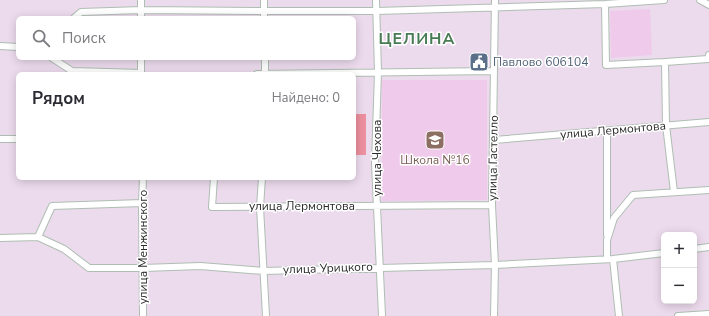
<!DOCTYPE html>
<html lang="ru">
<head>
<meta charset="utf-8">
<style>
  body { margin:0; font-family:"Nunito Sans",sans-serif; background:#f7f7f7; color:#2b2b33 }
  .controls { position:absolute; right:12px; bottom:12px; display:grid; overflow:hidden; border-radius:6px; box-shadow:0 2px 10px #0003 }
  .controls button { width:36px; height:36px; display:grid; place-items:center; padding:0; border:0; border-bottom:1px solid #e1e1e2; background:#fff; color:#2b2b33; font:20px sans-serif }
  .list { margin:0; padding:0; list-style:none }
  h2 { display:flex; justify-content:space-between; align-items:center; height:52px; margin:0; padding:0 16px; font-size:17px }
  h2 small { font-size:13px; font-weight:400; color:#7c7c81 }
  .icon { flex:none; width:22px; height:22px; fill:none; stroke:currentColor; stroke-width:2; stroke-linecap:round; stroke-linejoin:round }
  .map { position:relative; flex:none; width:709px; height:316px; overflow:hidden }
  .search { position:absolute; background:#fff; box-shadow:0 2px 10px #0003; left:16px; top:16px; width:340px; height:44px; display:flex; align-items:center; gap:10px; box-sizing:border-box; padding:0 14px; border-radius:6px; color:#7c7c81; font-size:15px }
  .panel { position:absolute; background:#fff; box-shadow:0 2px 10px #0003; left:16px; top:72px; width:340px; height:108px; border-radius:6px }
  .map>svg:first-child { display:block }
  .education { fill:#efcaeb }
  .pitch { fill:#ed909f }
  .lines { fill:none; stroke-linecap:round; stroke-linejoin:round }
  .minor-casing { stroke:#afbeb3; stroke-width:8 }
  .minor { stroke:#fff; stroke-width:6 }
  .labels { text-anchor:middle; stroke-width:3; stroke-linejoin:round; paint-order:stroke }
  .service-label { font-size:12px; fill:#4e5e75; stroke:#fff; text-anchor:start }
  .street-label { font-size:12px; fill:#2a2a2a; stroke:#fff }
  .education-label { font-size:12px; fill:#785e54; stroke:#fff }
  .district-label { font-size:16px; font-weight:bold; letter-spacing:1px; fill:#487c55; stroke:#fff }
</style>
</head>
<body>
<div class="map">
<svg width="709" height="316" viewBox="0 0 709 316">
  <rect width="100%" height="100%" fill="#ecdbed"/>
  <path class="education" d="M 650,9 L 652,55 L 611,58 L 610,11 Z
    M 382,80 L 487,80 L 487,200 L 382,201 Z"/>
  <path class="pitch" d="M 354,114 L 366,114 L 366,155 L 354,155 Z"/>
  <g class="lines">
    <defs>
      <path id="minor" d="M 141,0 L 141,18
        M 264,0 L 264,18
        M 376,0 L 378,72 L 375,163 L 382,316
        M 700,0 L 709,5
        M 605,4 L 606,65 L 665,62
        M 74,18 L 81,12 L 141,10 L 264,11 L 377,11 L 605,4 L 664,0
        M 0,46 L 18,47
        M 52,58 L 72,71 L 141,73
        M 141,58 L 141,74
        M 265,58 L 265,74
        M 257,74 L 494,71
        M 607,131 L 607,235
        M 0,139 L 18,139
        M 494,140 L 709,122
        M 214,178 L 212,207 L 492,205
        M 262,178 L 260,207 L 266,316
        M 674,192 L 666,125 L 665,62 L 708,59 L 709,55
        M 38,237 L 52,206 L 142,203
        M 0,238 L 38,237 L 64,249 L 89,268 L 143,268 L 200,266 L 264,271 L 495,265 L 613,259 L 664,253
        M 694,249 L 709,247
        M 607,259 L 607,240 L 614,218 L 633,195 L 709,190
        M 613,259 L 619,316
        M 143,316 L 142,203 L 143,178
        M 494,316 L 495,265 L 492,205 L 495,0
        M 678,316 L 709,314"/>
    </defs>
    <use href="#minor" class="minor-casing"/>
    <use href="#minor" class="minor"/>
  </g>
  <defs>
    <symbol id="civic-square" viewBox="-11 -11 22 22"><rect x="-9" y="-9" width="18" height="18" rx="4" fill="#5c6f8a" stroke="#fff"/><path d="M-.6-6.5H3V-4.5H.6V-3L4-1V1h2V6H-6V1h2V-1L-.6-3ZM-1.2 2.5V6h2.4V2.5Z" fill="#fff"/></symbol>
    <symbol id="school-square" viewBox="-11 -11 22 22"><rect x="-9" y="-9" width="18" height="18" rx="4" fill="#8d6e63" stroke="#fff"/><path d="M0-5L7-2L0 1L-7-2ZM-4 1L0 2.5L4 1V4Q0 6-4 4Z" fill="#fff"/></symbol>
  </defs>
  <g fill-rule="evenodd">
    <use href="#civic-square" x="468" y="51" width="22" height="22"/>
    <use href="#school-square" x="424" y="129" width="22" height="22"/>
  </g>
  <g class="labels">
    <g class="service-label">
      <text x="493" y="66">Павлово 606104</text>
    </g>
    <g class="street-label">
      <text transform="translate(613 130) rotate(-5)" y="4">улица Лермонтова</text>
      <text transform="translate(377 158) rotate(-90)" y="4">улица Чехова</text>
      <text transform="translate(493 158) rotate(-89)" y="4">улица Гастелло</text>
      <text x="302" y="210">улица Лермонтова</text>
      <text transform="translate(143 247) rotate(-90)" y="4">улица Менжинского</text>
      <text transform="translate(328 268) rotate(-2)" y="4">улица Урицкого</text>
    </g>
    <g class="education-label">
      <text x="435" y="164">Школа №16</text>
    </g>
    <g class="district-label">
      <text x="417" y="44">ЦЕЛИНА</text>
    </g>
  </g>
</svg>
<div class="controls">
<button>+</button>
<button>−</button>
</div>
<div class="search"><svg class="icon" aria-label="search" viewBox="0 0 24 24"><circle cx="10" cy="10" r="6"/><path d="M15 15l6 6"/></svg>Поиск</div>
<section class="panel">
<h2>Рядом<small>Найдено: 0</small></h2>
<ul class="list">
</ul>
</section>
</div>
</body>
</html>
